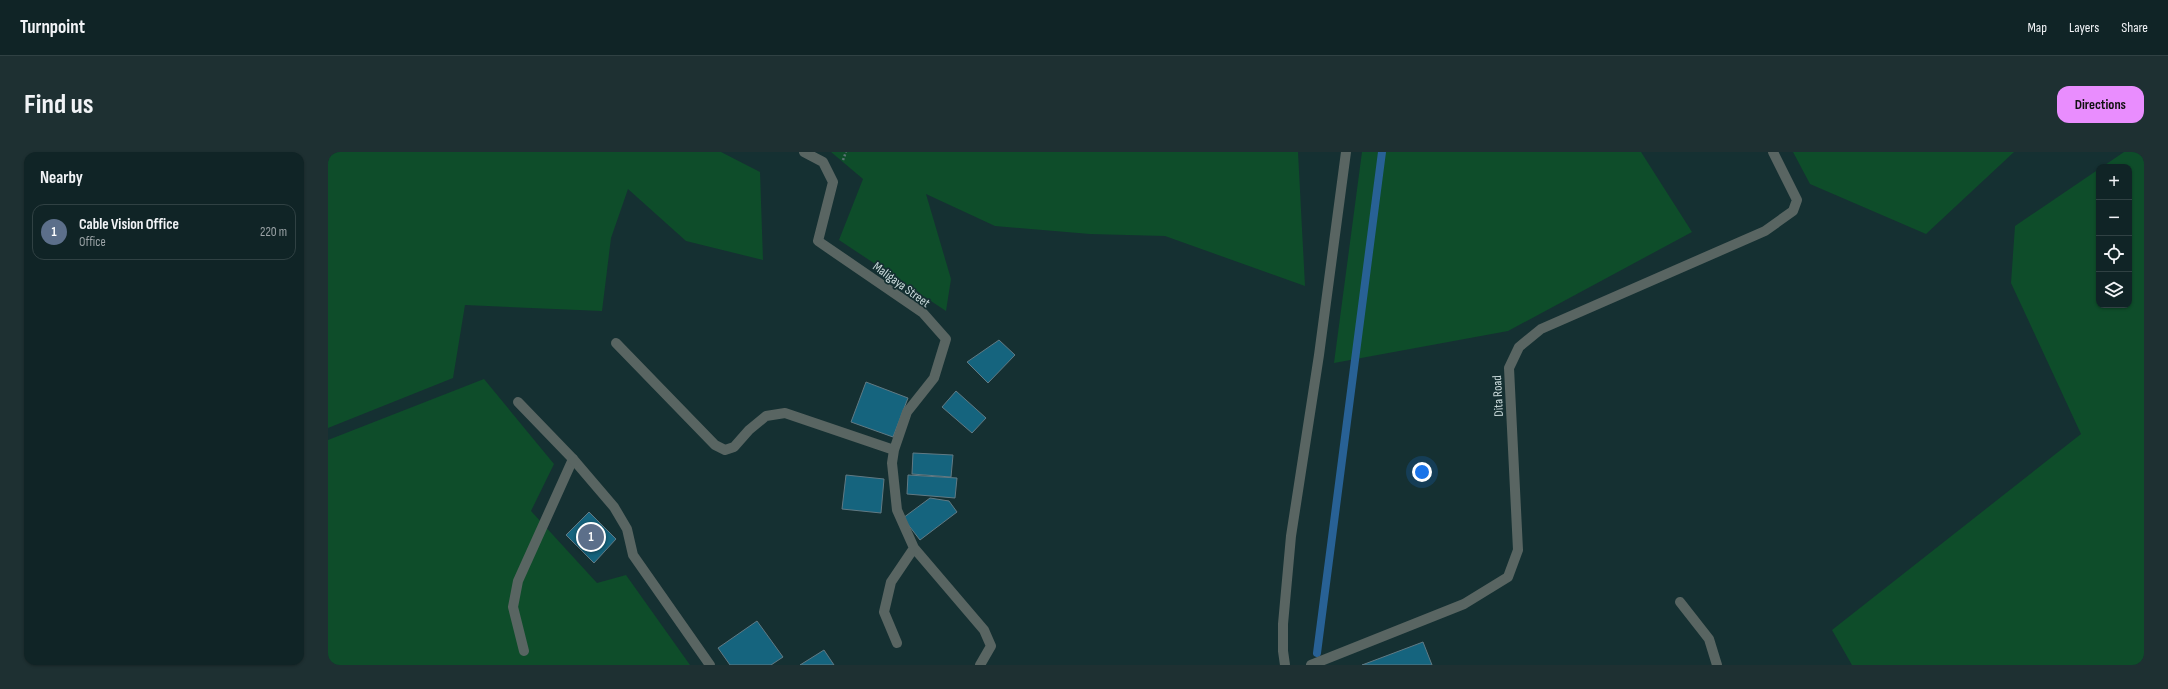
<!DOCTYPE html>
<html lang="en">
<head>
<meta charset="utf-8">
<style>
  body { margin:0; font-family:"Sofia Sans Condensed",sans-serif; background:#1e3032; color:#f1f3f6 }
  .controls { position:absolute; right:12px; top:12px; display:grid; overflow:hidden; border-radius:8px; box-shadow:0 1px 3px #0004 }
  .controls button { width:36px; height:36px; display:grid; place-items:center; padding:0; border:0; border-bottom:1px solid #304143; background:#102426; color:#f1f3f6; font:20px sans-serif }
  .you { position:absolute; left:1094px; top:320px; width:14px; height:14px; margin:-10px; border:3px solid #fff; border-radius:50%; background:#1a73e8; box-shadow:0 0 0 6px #1a73e833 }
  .badge { display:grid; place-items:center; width:26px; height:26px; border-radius:50%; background:#e98dfe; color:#fff; font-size:13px; font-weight:700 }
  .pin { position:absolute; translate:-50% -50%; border:2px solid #fff; box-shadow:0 1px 4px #0006 }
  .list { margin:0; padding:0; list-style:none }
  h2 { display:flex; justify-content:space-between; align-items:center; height:52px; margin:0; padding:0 16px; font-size:17px }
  h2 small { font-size:13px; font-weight:400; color:#9ca4a7 }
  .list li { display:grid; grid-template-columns:26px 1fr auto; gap:12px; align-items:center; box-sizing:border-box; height:56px; margin:0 8px 8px; padding:0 8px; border:1px solid #304143; border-radius:12px }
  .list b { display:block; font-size:15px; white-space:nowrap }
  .list p { margin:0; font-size:13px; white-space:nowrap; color:#9ca4a7 }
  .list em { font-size:13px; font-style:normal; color:#9ca4a7 }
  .icon { flex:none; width:22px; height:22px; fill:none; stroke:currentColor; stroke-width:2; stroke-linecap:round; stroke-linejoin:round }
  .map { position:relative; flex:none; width:1816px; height:513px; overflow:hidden; border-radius:12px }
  header { display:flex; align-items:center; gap:24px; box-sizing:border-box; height:56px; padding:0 20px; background:#102426; border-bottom:1px solid #304143 }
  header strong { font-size:19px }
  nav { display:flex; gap:22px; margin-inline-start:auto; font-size:14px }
  .intro { display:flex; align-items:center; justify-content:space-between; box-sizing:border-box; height:96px; padding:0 24px }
  h1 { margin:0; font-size:28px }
  .button { padding:10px 18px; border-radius:12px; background:#e98dfe; color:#111; font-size:14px; font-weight:700 }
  main { display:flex; gap:24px; padding:0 24px }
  aside { flex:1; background:#102426; border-radius:12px; box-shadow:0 1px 3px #0004 }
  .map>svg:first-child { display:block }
  .green { fill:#0e4d2a }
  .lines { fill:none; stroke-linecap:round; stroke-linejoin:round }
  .stream { stroke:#286195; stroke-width:8 }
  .building { fill:#15647e; stroke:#617a84 }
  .path { stroke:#5b7274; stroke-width:2.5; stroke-dasharray:2 2; stroke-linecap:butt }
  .lane { stroke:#596562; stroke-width:10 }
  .street { stroke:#596562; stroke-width:10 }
  .labels { text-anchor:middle; stroke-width:3.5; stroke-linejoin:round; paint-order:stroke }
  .street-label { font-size:13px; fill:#c9d9da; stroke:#153032 }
</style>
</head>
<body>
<header>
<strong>Turnpoint</strong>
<nav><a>Map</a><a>Layers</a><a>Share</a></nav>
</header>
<div class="intro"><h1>Find us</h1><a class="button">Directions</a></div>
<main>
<aside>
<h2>Nearby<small></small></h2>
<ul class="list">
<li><span class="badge" style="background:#5c6f8a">1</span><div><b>Cable Vision Office</b><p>Office</p></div><em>220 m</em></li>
</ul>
</aside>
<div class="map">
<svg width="1816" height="513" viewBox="0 0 1816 513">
  <rect width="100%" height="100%" fill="#153032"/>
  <path class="green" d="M 0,0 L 393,0 L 432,20 L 435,108 L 358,89 L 300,37 L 283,86 L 274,159 L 137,153 L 125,226 L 0,276 Z
    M 503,0 L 970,0 L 977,134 L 837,84 L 762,82 L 667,74 L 598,42 L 623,127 L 618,159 L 511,88 L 535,27 Z
    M 1034,0 L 1313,0 L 1364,80 L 1180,179 L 1006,211 Z
    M 1465,0 L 1686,0 L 1598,82 L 1482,32 Z
    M 1796,0 L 1816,0 L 1816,513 L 1524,513 L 1504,478 L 1753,282 L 1683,131 L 1687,74 L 1771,17 L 1771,153 L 1801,153 L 1801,15 L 1774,15 Z
    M 156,227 L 226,312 L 203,359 L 269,431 L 298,423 L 362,513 L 0,513 L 0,288 Z"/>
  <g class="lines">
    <path class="stream" d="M 989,501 L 1054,0"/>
  </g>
  <path class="building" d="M 671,188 L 687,203 L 660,231 L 639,210 Z
    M 538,230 L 580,246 L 565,285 L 523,270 Z
    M 628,239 L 658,266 L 644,281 L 614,255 Z
    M 585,301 L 625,303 L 623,325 L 584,322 Z
    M 518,323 L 556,327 L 553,361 L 514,357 Z
    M 580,323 L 629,326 L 627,346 L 579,342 Z
    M 602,346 L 621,349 L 629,360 L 592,388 L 575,366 Z
    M 261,360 L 288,387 L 266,411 L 238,383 Z
    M 429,469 L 455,505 L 443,513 L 402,513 L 390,496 Z
    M 1095,490 L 1104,513 L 1034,513 Z
    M 496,498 L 506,513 L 472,513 Z"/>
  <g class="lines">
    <path class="path" d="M 515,8 L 518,0"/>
    <path class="lane" d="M 196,499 L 185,455 L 190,429 L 245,307"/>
    <path class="street" d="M 476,0 L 495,10 L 505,30 L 490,89 L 595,161 L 618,187 L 606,226 L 579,260 L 566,298 L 564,311 L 569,358 L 586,396 L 656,478 L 663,494 L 652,513
      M 288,191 L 387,293 L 397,298 L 406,295 L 421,278 L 438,264 L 457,261 L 566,298
      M 190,250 L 245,307 L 286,355 L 299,377 L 305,403 L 382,513
      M 1352,450 L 1381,487 L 1389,513
      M 569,491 L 556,460 L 563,430 L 586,396
      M 957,513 L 955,499 L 955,472 L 963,384 L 991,203 L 1018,0
      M 983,513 L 1136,452 L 1180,425 L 1190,398 L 1181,216 L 1191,195 L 1213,177 L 1437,79 L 1465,59 L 1469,48 L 1445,0"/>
  </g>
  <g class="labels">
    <g class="street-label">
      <text transform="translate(574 132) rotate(36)" y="5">Maligaya Street</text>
      <text transform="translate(1169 244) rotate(-93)" y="5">Dita Road</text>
    </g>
  </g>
</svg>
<div class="controls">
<button>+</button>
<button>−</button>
<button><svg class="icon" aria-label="locate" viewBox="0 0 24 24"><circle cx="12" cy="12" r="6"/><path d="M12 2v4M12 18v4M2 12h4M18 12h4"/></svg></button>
<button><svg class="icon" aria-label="layers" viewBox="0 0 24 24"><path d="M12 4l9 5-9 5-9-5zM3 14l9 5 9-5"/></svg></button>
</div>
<div class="you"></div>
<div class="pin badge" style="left:263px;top:385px;background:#5c6f8a">1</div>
</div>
</main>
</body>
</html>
